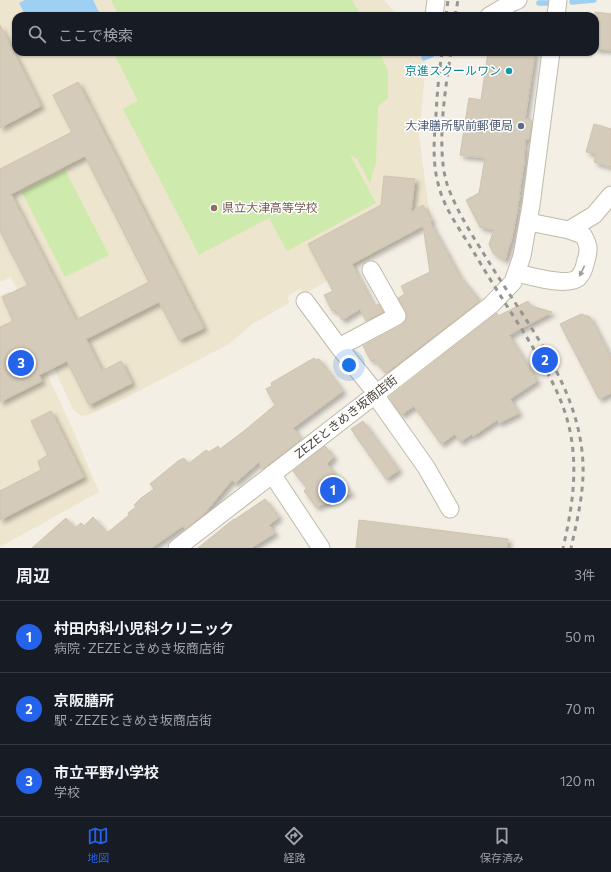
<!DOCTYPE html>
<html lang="ja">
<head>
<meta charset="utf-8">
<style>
  body { margin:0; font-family:Commissioner,"Noto Sans JP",sans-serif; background:#242831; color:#f1f3f6 }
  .you { position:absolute; left:349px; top:365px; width:14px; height:14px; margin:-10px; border:3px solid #fff; border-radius:50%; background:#1a73e8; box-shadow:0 0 0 6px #1a73e833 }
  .badge { display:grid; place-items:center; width:26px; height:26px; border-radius:50%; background:#2563eb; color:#fff; font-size:13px; font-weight:700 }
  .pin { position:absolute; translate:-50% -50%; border:2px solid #fff; box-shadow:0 1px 4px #0006 }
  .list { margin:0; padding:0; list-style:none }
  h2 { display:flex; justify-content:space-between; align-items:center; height:52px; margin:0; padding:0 16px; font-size:17px }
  h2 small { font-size:13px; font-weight:400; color:#9ea1a6 }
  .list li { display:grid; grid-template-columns:26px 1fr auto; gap:12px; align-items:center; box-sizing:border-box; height:72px; padding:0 16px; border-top:1px solid #363941 }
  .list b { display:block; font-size:15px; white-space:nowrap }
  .list p { margin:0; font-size:13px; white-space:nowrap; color:#9ea1a6 }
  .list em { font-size:13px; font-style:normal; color:#9ea1a6 }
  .icon { flex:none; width:22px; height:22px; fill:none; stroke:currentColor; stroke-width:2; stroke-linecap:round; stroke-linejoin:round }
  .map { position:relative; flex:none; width:611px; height:548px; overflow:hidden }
  .search { position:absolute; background:#171b24; box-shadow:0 1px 3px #0004; left:12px; right:12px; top:12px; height:44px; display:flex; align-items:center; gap:10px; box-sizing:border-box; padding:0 14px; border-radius:12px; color:#9ea1a6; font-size:15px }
  .sheet { height:268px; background:#171b24 }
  nav { display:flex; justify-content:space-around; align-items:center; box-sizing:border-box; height:56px; border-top:1px solid #363941; background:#171b24; font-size:11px; color:#9ea1a6 }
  nav a { display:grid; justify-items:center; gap:2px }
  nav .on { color:#2563eb }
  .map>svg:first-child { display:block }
  .education { fill:#ede5ce }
  .green { fill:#ceeaac }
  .water { fill:#9ed0f3 }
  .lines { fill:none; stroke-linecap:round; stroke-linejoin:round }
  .stream { stroke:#9ed0f3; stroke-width:5.5 }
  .building { fill:#d5cbba; stroke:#d0c3ad; fill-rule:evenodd; filter:url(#shadow) }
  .minor-casing { stroke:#c2baaa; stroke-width:19 }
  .minor { stroke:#fff; stroke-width:17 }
  .rail { stroke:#959595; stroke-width:3; stroke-dasharray:5 5; stroke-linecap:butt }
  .oneway { fill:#a29f9a }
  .culture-dot { fill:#0f9aa8; stroke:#fff; stroke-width:1.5 }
  .service-dot { fill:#5c6f8a; stroke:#fff; stroke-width:1.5 }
  .education-dot { fill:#8d6e63; stroke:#fff; stroke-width:1.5 }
  .labels { text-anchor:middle; stroke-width:3; stroke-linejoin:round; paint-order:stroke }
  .culture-label { font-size:12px; fill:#0d838f; stroke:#fff; text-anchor:end }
  .service-label { font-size:12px; fill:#4e5e75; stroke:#fff; text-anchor:end }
  .education-label { font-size:12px; fill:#785e54; stroke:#fff; text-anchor:start }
  .street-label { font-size:12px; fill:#463f34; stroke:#fff }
</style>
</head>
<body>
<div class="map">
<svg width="611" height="548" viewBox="0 0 611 548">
  <defs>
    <filter id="shadow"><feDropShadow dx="3.5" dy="3.5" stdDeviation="2" flood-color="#0004"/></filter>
  </defs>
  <rect width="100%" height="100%" fill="#f3efe5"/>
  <path class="education" d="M 0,0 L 384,0 L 398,16 L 16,16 L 16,52 L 421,52 L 426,64 L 419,136 L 430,217 L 433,222 L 304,294 L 300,289 L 288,296 L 289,303 L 251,325 L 229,344 L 116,403 L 88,415 L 81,416 L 73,409 L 11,277 L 0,282 Z
    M 9,291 L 73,430 L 99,492 L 0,547 L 0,296 Z"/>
  <path class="green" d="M 111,0 L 352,0 L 361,16 L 119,16 Z
    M 113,52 L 379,52 L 388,71 L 388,98 L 378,106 L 376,162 L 370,183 L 357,159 L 350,155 L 376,203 L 287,251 L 269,218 L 199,255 L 123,109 L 138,101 Z
    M 65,170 L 109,255 L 65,277 L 22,192 Z"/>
  <path class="water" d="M 25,0 L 93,0 L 100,14 L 97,16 L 26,16 L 19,3 Z"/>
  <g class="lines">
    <path class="stream" d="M 572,2 L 594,0
      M 539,3 L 550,3
      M 424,58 L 433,54"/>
  </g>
  <path class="building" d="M 595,12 L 611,14 L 611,50 L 595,49 Z
    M 0,25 L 41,106 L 0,128 Z
    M 488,52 L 535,52 L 525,119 L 532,120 L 529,139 L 525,139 L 524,163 L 519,195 L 520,195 L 517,207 L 518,207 L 512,237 L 505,260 L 493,253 L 489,244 L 494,230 L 480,227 L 466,200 L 479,193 L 485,158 L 460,155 L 469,98 L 481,100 Z
    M 78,82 L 204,328 L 179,340 L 159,302 L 86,339 L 102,371 L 121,361 L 132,383 L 89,405 L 67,361 L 39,375 L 42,381 L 0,402 L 0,327 L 13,321 L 2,297 L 28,285 L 0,231 L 0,169 L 72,132 L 53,95 ZM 85,156 L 149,282 L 76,320 L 11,194 Z
    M 594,124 L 611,129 L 611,167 L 594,162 L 596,154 L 586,152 Z
    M 384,176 L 415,179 L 411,212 L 423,205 L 432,221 L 430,222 L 459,275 L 480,301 L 386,373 L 374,360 L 371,361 L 363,346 L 402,325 L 405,322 L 407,317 L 406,311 L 398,298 L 405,294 L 401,286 L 430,272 L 423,226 L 352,264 L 374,306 L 379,304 L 383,312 L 366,321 L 360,309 L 342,320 L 336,310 L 332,311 L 324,295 L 333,291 L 308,244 L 381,205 Z
    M 528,301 L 531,306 L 552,312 L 509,335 L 537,381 L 510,399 L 519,413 L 499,423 L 497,420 L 473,436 L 472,434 L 460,442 L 455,434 L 441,444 L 414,406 L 401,415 L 389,397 L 497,313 L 498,316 Z
    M 581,314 L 590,317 L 611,358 L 611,393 L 599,399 L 560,324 Z
    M 314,358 L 316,360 L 319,359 L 343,391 L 293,428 L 302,439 L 262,469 L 259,462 L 235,483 L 232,480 L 203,515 L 185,529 L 183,526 L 151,548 L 32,548 L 66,518 L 75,528 L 81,523 L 84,526 L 93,517 L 107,533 L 129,515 L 128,513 L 136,507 L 134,505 L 141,498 L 154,489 L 150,484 L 178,461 L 184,458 L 188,464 L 206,450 L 209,452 L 218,446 L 220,449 L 244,431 L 275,405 L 266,389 L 272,386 L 271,383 Z
    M 51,411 L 84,477 L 0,520 L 0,491 L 41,470 L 38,461 L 48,455 L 31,421 Z
    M 363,421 L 399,470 L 386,479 L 351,429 Z
    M 325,446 L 334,457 L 327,464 L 351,493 L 316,507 L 304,491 L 307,488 L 293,471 Z
    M 265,499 L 279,517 L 269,525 L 275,533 L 251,548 L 198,548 L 234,519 L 234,520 Z
    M 359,520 L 508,539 L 507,548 L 356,548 Z"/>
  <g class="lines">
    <defs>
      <path id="minor" d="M 434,16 L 436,0
        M 489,16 L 513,2 L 518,0
        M 556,16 L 558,0
        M 569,230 L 594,215 L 611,195
        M 517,273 C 531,276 566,287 578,278 C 581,275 584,269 585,264 C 589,251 590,247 583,235 L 569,230 L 529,222
        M 305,301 L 339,347 L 376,393 L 380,402 L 426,467 L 450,509
        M 339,347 L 397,316 L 371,270
        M 272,474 L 321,548
        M 177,548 L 491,305 L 513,282 L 522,256 L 531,205 L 551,52"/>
    </defs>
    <use href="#minor" class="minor-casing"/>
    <use href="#minor" class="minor"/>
    <path class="rail" d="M 446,16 L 448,0
      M 455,16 L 458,0
      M 442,52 C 439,73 437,94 436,115 C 434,140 432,163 439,187 C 445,211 464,235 476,256 C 492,283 509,309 526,336 C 546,369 567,403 572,443 C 577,478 571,514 563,548
      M 451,52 C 445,90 436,148 447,184 C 457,213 476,241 492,267 C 530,328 580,389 583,464 C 584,493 577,521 571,548"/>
  </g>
  <defs><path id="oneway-solid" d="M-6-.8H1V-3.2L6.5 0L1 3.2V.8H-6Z"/></defs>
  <use class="oneway" href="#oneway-solid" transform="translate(582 271) rotate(115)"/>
  <circle class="culture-dot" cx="509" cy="71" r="4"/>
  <circle class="service-dot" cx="521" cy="126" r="4"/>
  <circle class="education-dot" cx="214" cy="208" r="4"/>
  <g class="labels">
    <g class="culture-label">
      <text x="501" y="75">京進スクールワン</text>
    </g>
    <g class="service-label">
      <text x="513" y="130">大津膳所駅前郵便局</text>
    </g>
    <g class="education-label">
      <text x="222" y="212">県立大津高等学校</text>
    </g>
    <g class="street-label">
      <text transform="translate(346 417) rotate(-38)" y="4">ZEZEときめき坂商店街</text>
    </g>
  </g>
</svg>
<div class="you"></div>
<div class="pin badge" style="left:333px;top:490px">1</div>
<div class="pin badge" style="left:545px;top:360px">2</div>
<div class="pin badge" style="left:21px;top:363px">3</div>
<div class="search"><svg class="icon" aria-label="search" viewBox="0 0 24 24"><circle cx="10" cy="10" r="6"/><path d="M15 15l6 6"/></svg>ここで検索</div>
</div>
<section class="sheet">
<h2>周辺<small>3件</small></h2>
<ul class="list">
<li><span class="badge">1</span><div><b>村田内科小児科クリニック</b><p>病院 · ZEZEときめき坂商店街</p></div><em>50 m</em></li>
<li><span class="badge">2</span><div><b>京阪膳所</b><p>駅 · ZEZEときめき坂商店街</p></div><em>70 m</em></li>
<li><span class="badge">3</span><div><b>市立平野小学校</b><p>学校</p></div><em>120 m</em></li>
</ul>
</section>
<nav>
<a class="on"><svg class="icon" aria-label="map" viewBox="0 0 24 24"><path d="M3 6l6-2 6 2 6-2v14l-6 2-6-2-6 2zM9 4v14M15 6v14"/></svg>地図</a>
<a><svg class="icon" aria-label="directions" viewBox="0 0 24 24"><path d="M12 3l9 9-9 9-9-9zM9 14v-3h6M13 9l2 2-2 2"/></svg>経路</a>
<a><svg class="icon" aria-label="saved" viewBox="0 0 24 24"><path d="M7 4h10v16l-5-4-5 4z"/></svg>保存済み</a>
</nav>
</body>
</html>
